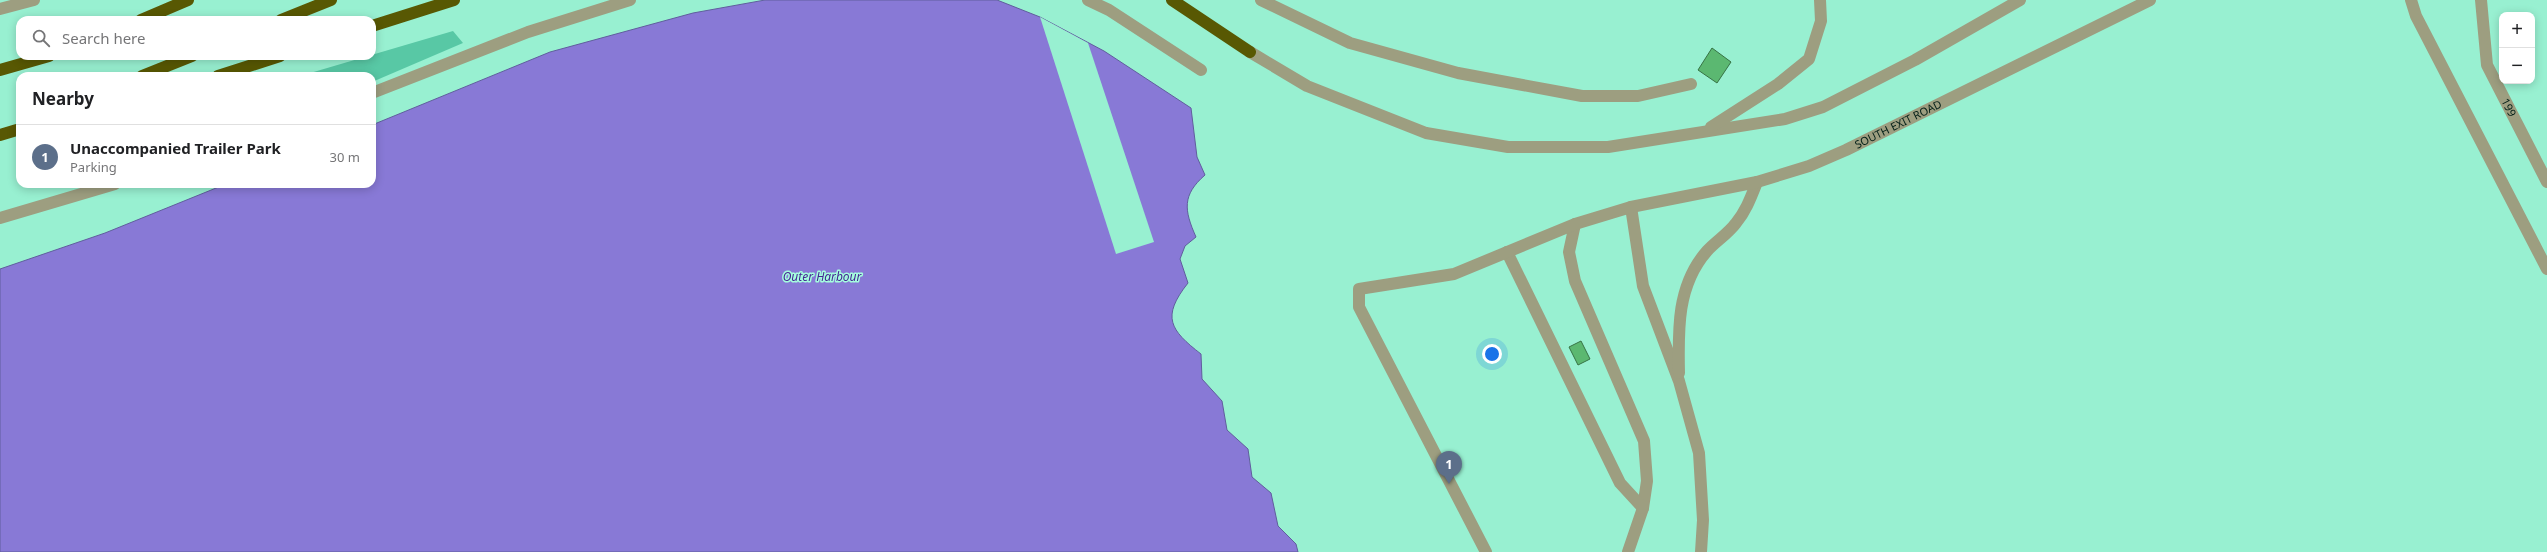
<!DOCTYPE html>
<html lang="en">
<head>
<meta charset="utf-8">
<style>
  body { margin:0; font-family:"Noto Sans",sans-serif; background:#f6f6f6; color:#202124 }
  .controls { position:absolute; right:12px; top:12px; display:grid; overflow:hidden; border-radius:8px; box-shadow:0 2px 10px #0003 }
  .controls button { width:36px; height:36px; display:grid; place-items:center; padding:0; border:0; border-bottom:1px solid #e0e0e0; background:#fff; color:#202124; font:20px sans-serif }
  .you { position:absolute; left:1492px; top:354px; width:14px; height:14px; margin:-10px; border:3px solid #fff; border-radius:50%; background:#1a73e8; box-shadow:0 0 0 6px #1a73e833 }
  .badge { display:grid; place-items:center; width:26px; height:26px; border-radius:50%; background:#111827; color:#fff; font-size:13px; font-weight:700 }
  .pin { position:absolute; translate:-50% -33px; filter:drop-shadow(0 1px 2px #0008) }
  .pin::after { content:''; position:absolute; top:21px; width:14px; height:12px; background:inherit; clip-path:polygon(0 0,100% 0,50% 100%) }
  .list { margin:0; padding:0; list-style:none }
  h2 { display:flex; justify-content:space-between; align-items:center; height:52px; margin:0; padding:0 16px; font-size:17px }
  h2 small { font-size:13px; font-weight:400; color:#757577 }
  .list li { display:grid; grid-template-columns:26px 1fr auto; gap:12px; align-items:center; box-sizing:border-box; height:64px; padding:0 16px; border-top:1px solid #e0e0e0 }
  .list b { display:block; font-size:15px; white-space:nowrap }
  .list p { margin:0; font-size:13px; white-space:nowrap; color:#757577 }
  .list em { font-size:13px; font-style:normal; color:#757577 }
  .icon { flex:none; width:22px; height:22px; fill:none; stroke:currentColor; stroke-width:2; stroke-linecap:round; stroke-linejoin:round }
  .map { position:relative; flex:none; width:2547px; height:552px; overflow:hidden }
  .search { position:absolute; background:#fff; box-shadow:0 2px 10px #0003; left:16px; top:16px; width:360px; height:44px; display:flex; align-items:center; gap:10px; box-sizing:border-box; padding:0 14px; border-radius:12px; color:#757577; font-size:15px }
  .panel { position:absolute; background:#fff; box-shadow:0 2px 10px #0003; left:16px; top:72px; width:360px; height:116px; border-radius:12px }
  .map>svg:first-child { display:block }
  .green { fill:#58c8a5 }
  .water { fill:#8879d6; stroke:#605e9d }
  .pier { fill:#98f0d1 }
  .building { fill:#5bb871; stroke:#377345 }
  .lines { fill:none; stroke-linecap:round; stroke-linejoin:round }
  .minor { stroke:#9d9e80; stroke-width:12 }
  .highway { stroke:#585803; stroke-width:12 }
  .labels { text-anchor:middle; stroke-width:3; stroke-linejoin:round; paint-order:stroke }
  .street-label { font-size:11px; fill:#031f17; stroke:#a5fede }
  .water-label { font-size:12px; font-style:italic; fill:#462693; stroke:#a5fede }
</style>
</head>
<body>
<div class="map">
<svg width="2547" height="552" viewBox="0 0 2547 552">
  <rect width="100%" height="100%" fill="#98f0d1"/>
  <path class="green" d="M 453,31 L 463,43 L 372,82 L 372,76 L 300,76 Z"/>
  <path class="water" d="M 765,0 L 997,0 L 1040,17 L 1104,51 L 1191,108 L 1197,157 L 1205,175 C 1182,195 1184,210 1196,237 L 1185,246 L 1180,259 L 1188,283 C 1161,317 1170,330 1201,354 L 1202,379 L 1222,401 L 1227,430 L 1248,449 L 1252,477 L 1271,493 L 1278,526 L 1296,544 L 1298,552 L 0,552 L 0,269 L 105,233 L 226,184 L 372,184 L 372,125 L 550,52 L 693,13 Z"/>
  <path class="pier" d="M 1040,17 L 1088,43 L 1154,242 L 1116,254 Z"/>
  <path class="building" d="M 1712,48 L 1731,62 L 1717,83 L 1698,70 Z
    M 1581,341 L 1590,359 L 1578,365 L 1569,347 Z"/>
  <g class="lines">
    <g class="minor">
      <path d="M 1088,0 L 1109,10 L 1201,70"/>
      <path d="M 1261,0 L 1350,43 L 1458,73 L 1582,96 L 1638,96 L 1691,84"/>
      <path d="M 2411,0 L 2416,16 L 2547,269"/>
      <path id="s1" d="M 2481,0 L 2487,65 L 2547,182"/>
      <path d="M 0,9 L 34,0"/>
      <path d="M 1250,52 L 1307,86 L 1426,133 L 1508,147 L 1608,147 L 1785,119 L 1823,107 L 1915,60 L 2020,0"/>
      <path d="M 372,93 L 528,32 L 630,0"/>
      <path d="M 1711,127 L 1778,84 L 1809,59 L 1821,21 L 1820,0"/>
      <path d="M 1631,207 L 1643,286 L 1679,381 L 1699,453 L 1703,520 L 1701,552"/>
      <path d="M 0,218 L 115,184"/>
      <path d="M 1575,224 L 1569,252 L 1575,281 L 1644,441 L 1647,481 L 1643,508 L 1628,552"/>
      <path d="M 1507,252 L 1620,483 L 1643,508"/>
      <path d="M 1679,373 C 1678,329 1677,285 1707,251 C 1716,241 1728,234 1736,223 C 1746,211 1751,197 1757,182"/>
      <path id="s2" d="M 1486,552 L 1359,307 L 1359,289 L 1454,274 L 1575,224 L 1631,207 L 1757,182 L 1809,166 L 1846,150 L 2150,0"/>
    </g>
    <path class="highway" d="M 1172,0 L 1250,52
      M 141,20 L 188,0
      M 281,20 L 331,0
      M 372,26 L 454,0
      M 0,70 L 49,56
      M 142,76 L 192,56
      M 218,76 L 280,56
      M 0,135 L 20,129"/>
  </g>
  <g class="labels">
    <g class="street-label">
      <text dy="4" stroke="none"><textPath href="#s1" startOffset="113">199</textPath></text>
      <text dy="4" stroke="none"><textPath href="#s2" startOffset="861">SOUTH EXIT ROAD</textPath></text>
    </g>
    <g class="water-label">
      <text x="822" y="281">Outer Harbour</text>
    </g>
  </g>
</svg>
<div class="controls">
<button>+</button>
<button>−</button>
</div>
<div class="you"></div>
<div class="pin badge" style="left:1449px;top:484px;background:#5c6f8a">1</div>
<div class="search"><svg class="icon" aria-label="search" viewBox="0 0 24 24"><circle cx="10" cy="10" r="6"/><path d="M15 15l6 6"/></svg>Search here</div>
<section class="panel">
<h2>Nearby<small></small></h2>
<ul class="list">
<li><span class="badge" style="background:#5c6f8a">1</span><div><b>Unaccompanied Trailer Park</b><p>Parking</p></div><em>30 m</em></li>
</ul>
</section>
</div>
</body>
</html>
